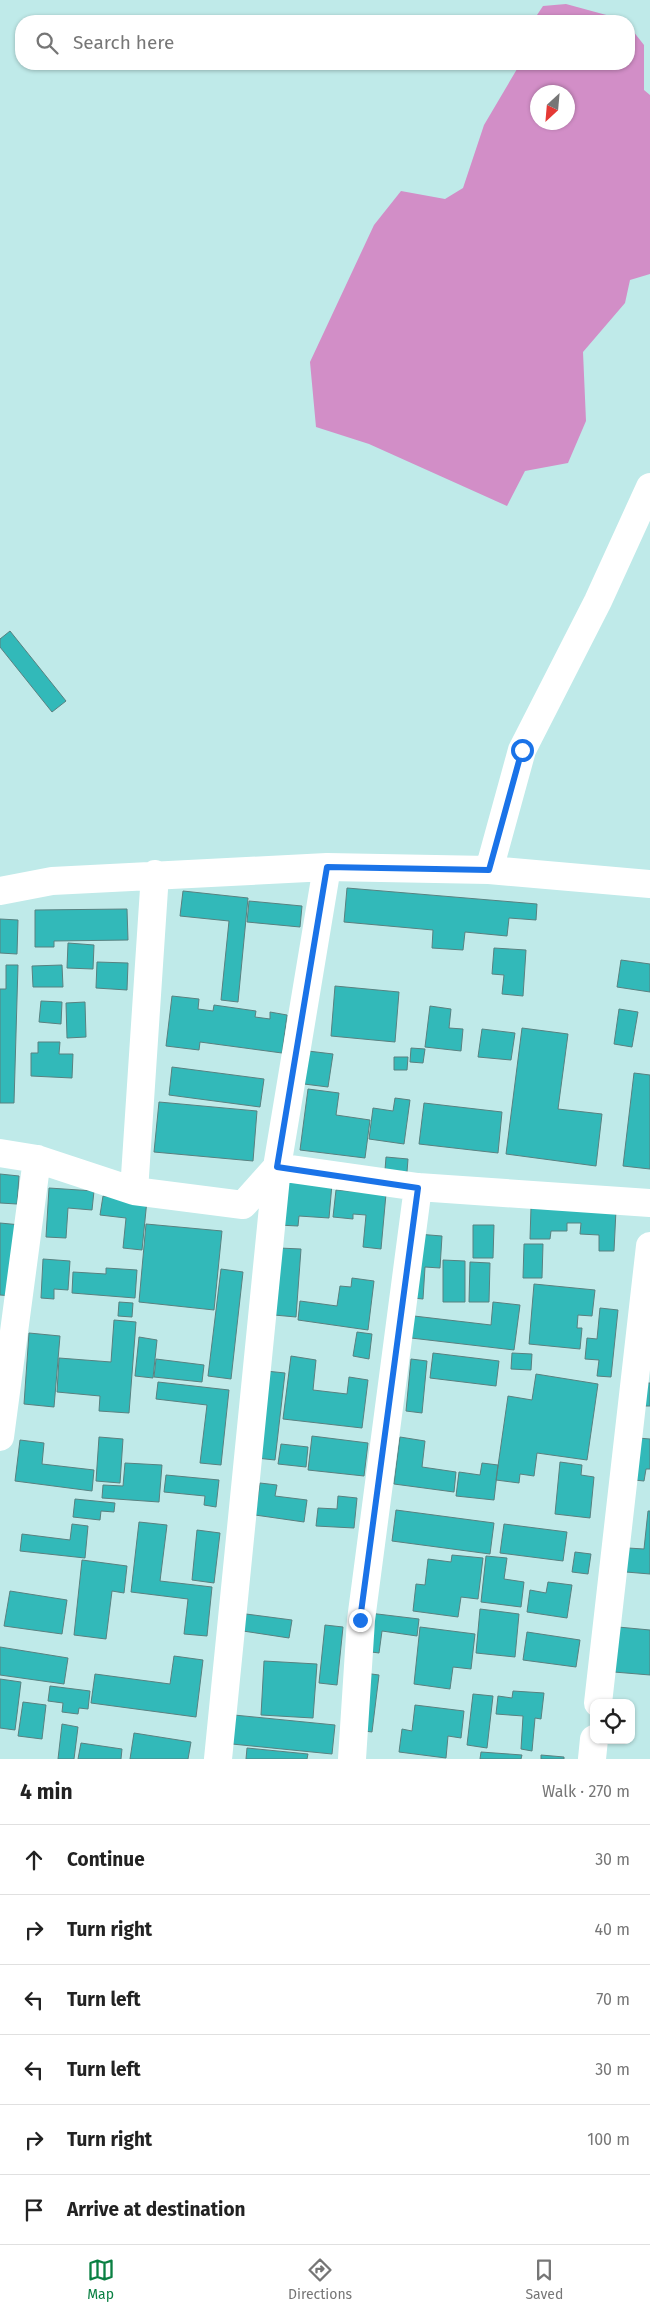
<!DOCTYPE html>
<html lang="en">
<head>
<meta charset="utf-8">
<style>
  body { margin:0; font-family:"Fira Sans",sans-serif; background:#f6f6f6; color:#222 }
  .controls { position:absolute; right:15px; bottom:15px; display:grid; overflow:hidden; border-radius:10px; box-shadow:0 1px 4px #0004 }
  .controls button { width:45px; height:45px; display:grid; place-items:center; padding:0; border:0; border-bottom:1px solid #e0e0e0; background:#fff; color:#222; font:25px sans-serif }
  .compass { position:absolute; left:530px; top:85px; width:45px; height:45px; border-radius:50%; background:#fff; box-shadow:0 1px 4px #0004; rotate:206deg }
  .stop { position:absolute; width:15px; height:15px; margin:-11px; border:4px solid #1a73e8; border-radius:50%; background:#fff }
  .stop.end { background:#1a73e8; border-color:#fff; box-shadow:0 1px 5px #0008 }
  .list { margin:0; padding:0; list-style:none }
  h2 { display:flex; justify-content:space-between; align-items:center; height:65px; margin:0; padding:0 20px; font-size:21px }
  h2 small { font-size:16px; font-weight:400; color:#767676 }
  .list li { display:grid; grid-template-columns:32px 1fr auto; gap:15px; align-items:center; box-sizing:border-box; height:70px; padding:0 20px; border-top:1px solid #e0e0e0 }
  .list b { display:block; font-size:19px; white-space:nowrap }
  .list em { font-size:16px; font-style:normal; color:#767676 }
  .icon { flex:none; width:28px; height:28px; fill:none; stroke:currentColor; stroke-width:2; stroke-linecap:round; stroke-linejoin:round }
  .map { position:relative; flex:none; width:650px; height:1759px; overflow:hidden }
  .search { position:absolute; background:#fff; box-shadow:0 1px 4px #0004; left:15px; right:15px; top:15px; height:55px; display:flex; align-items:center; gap:12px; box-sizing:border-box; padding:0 18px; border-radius:20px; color:#767676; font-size:19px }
  .sheet { height:485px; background:#fff }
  nav { display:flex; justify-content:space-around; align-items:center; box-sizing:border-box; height:70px; border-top:1px solid #e0e0e0; background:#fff; font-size:14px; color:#767676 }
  nav a { display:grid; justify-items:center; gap:2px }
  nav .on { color:#0b8043 }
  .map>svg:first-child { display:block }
  .water { fill:#d28ec7; fill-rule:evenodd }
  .building { fill:#32b9b9; stroke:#598180 }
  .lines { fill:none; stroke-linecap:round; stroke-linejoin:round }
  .minor { stroke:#fff; stroke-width:28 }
  .route { stroke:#1a73e8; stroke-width:6 }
</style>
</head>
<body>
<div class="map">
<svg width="650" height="1759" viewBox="0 0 650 1759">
  <rect width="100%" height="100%" fill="#bfeae9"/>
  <path class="water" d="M 566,4 L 610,16 L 620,21 L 533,21 L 543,6 Z
    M 629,26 L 644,45 L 644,90 L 650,95 L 650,274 L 630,280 L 625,303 L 583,352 L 586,421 L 568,463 L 525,471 L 507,506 L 369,444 L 316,427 L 310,362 L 374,225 L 401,191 L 445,199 L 463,188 L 484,125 L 520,64 L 629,64 ZM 538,92 L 568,92 L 568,122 L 538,122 Z"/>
  <path class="building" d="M 10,631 L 66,701 L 52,712 L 0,647 L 0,639 Z
    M 347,888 L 537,904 L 536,920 L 509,918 L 507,936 L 465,932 L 463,950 L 432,948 L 433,930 L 344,922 Z
    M 183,891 L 248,898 L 238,1002 L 221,1000 L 229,921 L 180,916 Z
    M 249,901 L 302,906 L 300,927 L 247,922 Z
    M 127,909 L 128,940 L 54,941 L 54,947 L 35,947 L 35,910 Z
    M 0,919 L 18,920 L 17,954 L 0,953 Z
    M 68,943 L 94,945 L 93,969 L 67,968 Z
    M 494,948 L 526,950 L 523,996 L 502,994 L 504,975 L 492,974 Z
    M 621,960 L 650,964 L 650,992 L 617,987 Z
    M 97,962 L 128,963 L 127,990 L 96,988 Z
    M 6,965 L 18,965 L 14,1103 L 0,1103 L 0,989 L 6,989 Z
    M 62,965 L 63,987 L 33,987 L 32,966 Z
    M 335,986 L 399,992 L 395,1042 L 331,1036 Z
    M 172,996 L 199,999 L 198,1009 L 213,1011 L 214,1005 L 256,1011 L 255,1017 L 270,1019 L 270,1012 L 287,1015 L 282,1053 L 200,1042 L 199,1050 L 166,1046 Z
    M 41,1001 L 62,1002 L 61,1024 L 39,1022 Z
    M 85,1002 L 86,1037 L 67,1038 L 66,1003 Z
    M 430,1006 L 451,1009 L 449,1028 L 463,1029 L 461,1051 L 425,1047 Z
    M 619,1009 L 638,1012 L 632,1047 L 614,1044 Z
    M 522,1028 L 568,1034 L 558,1109 L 602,1114 L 596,1166 L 506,1154 Z
    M 482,1029 L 515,1033 L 511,1060 L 478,1057 Z
    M 38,1042 L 60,1042 L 59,1054 L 73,1054 L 72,1078 L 31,1076 L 31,1053 L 38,1053 Z
    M 411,1048 L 425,1049 L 423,1063 L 410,1062 Z
    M 308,1051 L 333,1054 L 328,1087 L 304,1084 Z
    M 394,1057 L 408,1057 L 407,1070 L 394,1070 Z
    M 172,1067 L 264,1079 L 260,1107 L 169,1095 Z
    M 634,1073 L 650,1075 L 650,1169 L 623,1166 Z
    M 308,1089 L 339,1093 L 336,1115 L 370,1120 L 365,1158 L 300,1150 Z
    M 395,1098 L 410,1100 L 404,1144 L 369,1139 L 373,1108 L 393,1111 Z
    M 159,1102 L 257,1111 L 253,1161 L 154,1152 Z
    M 424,1103 L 502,1112 L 498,1153 L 419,1144 Z
    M 386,1157 L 408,1159 L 407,1172 L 385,1170 Z
    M 0,1174 L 19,1176 L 17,1204 L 0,1203 Z
    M 282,1180 L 332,1184 L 329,1218 L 299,1216 L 298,1226 L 278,1225 Z
    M 49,1188 L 94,1191 L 92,1210 L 68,1208 L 66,1238 L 46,1237 Z
    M 336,1190 L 386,1194 L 381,1249 L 363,1247 L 366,1215 L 353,1214 L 353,1219 L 333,1217 Z
    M 103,1196 L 147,1200 L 142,1250 L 123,1248 L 126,1218 L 100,1215 Z
    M 531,1207 L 616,1210 L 614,1251 L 599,1251 L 599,1235 L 580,1234 L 581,1223 L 567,1223 L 567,1231 L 551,1231 L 550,1239 L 530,1239 Z
    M 0,1223 L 21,1225 L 14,1296 L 0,1295 Z
    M 146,1224 L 222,1231 L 214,1310 L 139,1302 Z
    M 473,1225 L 494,1225 L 493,1258 L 473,1258 Z
    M 417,1234 L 442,1236 L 440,1268 L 425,1267 L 423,1299 L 413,1298 Z
    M 524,1244 L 543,1244 L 542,1278 L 523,1278 Z
    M 279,1248 L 301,1249 L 296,1317 L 274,1315 Z
    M 43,1259 L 70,1261 L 68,1290 L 54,1289 L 54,1299 L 41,1298 Z
    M 443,1260 L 465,1261 L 465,1302 L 443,1302 Z
    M 470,1262 L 490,1263 L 489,1302 L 469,1302 Z
    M 106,1268 L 137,1270 L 135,1298 L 72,1293 L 73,1272 L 106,1274 Z
    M 221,1269 L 243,1272 L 231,1379 L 208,1376 Z
    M 352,1278 L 374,1281 L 368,1330 L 298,1320 L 300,1301 L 337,1306 L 340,1286 L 351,1287 Z
    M 534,1284 L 595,1290 L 592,1316 L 578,1315 L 577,1328 L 582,1328 L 580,1349 L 529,1344 Z
    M 119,1302 L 133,1303 L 132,1317 L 118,1316 Z
    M 493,1302 L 520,1305 L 514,1350 L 411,1338 L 414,1316 L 491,1325 Z
    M 600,1308 L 618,1310 L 611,1377 L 597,1376 L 599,1360 L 585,1359 L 587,1338 L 597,1339 Z
    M 114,1320 L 136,1322 L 129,1413 L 99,1411 L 100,1396 L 57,1392 L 59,1358 L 111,1362 Z
    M 357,1332 L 372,1334 L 369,1359 L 353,1356 Z
    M 29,1333 L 60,1336 L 54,1407 L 24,1404 Z
    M 139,1337 L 157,1340 L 153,1378 L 135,1376 Z
    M 433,1353 L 499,1361 L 496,1386 L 430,1378 Z
    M 512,1353 L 532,1354 L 531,1370 L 511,1369 Z
    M 291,1356 L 316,1360 L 313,1390 L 347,1394 L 349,1377 L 368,1380 L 362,1428 L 283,1419 Z
    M 156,1359 L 204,1365 L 202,1382 L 154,1377 Z
    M 411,1359 L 427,1361 L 422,1413 L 406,1411 Z
    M 266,1371 L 285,1373 L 275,1460 L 256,1458 Z
    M 536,1374 L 598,1384 L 587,1460 L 537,1453 L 534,1476 L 520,1474 L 519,1483 L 496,1480 L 508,1396 L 532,1400 Z
    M 158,1382 L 229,1390 L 221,1465 L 200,1463 L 207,1405 L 156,1399 Z
    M 646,1383 L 650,1383 L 650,1406 L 645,1406 Z
    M 312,1436 L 368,1443 L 364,1476 L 308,1470 Z
    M 99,1437 L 123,1439 L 120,1483 L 96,1481 Z
    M 400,1437 L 425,1441 L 422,1467 L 456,1472 L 454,1492 L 394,1484 Z
    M 638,1438 L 650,1439 L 650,1469 L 646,1469 L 644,1481 L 634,1480 Z
    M 20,1440 L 44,1443 L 42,1464 L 94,1470 L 92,1491 L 15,1481 Z
    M 281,1444 L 308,1447 L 306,1467 L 278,1464 Z
    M 560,1462 L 582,1465 L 581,1475 L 594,1477 L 590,1518 L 555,1514 Z
    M 125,1463 L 162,1465 L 159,1502 L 102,1498 L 103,1485 L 123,1486 Z
    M 482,1463 L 498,1465 L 494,1500 L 456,1496 L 459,1472 L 480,1475 Z
    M 166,1475 L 219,1480 L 216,1507 L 204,1505 L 205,1496 L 164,1492 Z
    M 260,1483 L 277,1485 L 275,1496 L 307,1500 L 304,1522 L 255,1515 Z
    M 338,1496 L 357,1498 L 354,1528 L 316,1526 L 318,1508 L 337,1509 Z
    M 75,1499 L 115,1503 L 114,1512 L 101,1511 L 100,1520 L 73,1517 Z
    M 396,1510 L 494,1523 L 490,1554 L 392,1541 Z
    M 648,1511 L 650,1511 L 650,1574 L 626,1572 L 628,1548 L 644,1549 Z
    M 139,1522 L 167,1525 L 160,1581 L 212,1587 L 207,1636 L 184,1634 L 188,1599 L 131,1592 Z
    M 72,1524 L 88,1526 L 85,1558 L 20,1551 L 22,1534 L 70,1540 Z
    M 504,1524 L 567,1532 L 563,1561 L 500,1553 Z
    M 197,1530 L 220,1533 L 214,1583 L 192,1580 Z
    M 575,1552 L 591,1554 L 588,1574 L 572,1572 Z
    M 452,1555 L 483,1558 L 478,1599 L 461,1597 L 458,1617 L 413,1611 L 416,1584 L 425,1585 L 428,1559 L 451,1562 Z
    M 486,1556 L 507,1558 L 504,1579 L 524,1582 L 521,1607 L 481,1602 Z
    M 82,1560 L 127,1566 L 124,1593 L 112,1591 L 106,1639 L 74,1635 Z
    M 548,1582 L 572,1585 L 567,1618 L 527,1612 L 530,1590 L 546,1593 Z
    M 10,1591 L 67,1600 L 62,1634 L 4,1626 Z
    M 480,1609 L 519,1614 L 515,1657 L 476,1653 Z
    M 369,1613 L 419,1619 L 417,1636 L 382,1631 L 379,1653 L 364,1651 Z
    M 246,1614 L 292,1620 L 289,1638 L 243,1631 Z
    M 325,1625 L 343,1627 L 337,1685 L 319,1683 Z
    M 420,1627 L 475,1634 L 471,1669 L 453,1667 L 450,1689 L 414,1684 Z
    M 618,1627 L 650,1630 L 650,1675 L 614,1672 Z
    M 527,1632 L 580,1640 L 576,1667 L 523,1660 Z
    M 0,1647 L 68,1658 L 64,1684 L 0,1675 Z
    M 174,1656 L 203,1660 L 196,1717 L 91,1703 L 95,1674 L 170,1684 Z
    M 264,1661 L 317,1664 L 313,1718 L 261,1715 Z
    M 364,1673 L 379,1675 L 372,1732 L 357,1730 Z
    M 0,1679 L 21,1682 L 15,1730 L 0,1728 Z
    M 50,1686 L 90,1691 L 88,1709 L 79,1708 L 78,1714 L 62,1712 L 63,1703 L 48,1701 Z
    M 513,1691 L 544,1693 L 541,1719 L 535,1718 L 532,1751 L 521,1749 L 523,1716 L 496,1714 L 498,1696 L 512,1698 Z
    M 473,1694 L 493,1696 L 487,1748 L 467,1745 Z
    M 23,1702 L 46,1705 L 42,1739 L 18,1736 Z
    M 415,1705 L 464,1711 L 461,1738 L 448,1736 L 446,1758 L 399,1752 L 402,1729 L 412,1731 Z
    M 234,1715 L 335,1725 L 332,1754 L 232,1744 Z
    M 62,1724 L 78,1727 L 74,1759 L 58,1759 Z
    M 134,1733 L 191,1742 L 188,1759 L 130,1759 Z
    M 81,1743 L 122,1749 L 121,1759 L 78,1759 Z
    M 247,1748 L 308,1754 L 307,1759 L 246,1759 Z
    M 481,1752 L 522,1755 L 521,1759 L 480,1759 Z
    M 541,1755 L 564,1757 L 564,1759 L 541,1759 Z"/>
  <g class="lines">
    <path class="minor" d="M 489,870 L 522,750 L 598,601 L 650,487
      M 0,891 L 52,881 L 327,867 L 489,870 L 650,884
      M 0,1153 L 37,1159 L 134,1191 L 243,1205 L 277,1167 L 418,1187 L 650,1203
      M 134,1191 L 155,874
      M 0,1437 L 37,1159
      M 598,1703 L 650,1246
      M 218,1759 L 277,1167 L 327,867
      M 352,1759 L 361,1620 L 418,1187
      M 592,1759 L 594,1739"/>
  </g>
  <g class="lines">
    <path class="route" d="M 360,1620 L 418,1188 L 277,1167 L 327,867 L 489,870 L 522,750"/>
  </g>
</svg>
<div class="controls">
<button><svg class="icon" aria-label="locate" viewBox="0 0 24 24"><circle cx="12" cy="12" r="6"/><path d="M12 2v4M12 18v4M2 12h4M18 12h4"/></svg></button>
</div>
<svg class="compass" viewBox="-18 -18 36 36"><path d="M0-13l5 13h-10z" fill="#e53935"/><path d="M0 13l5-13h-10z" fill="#767676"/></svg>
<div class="stop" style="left:522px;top:750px"></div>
<div class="stop end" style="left:360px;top:1620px"></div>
<div class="search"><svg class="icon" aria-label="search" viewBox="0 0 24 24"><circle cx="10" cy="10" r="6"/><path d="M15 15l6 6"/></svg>Search here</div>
</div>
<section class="sheet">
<h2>4 min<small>Walk · 270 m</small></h2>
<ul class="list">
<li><svg class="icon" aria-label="ahead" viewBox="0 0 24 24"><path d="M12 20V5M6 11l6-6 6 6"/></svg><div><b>Continue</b></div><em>30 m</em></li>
<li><svg class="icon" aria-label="right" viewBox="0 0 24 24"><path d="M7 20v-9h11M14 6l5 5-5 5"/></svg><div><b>Turn right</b></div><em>40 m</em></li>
<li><svg class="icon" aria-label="left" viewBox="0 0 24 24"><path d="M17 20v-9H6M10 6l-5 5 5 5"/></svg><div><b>Turn left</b></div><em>70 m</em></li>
<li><svg class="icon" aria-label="left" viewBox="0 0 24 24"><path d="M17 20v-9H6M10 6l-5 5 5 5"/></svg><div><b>Turn left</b></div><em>30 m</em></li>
<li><svg class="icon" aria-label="right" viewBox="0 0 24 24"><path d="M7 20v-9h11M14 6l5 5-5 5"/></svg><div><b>Turn right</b></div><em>100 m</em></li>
<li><svg class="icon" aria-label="arrive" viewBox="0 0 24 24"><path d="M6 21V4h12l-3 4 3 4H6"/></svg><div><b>Arrive at destination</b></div></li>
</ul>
</section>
<nav>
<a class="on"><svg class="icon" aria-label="map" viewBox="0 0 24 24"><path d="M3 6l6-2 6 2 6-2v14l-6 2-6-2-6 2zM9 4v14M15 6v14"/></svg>Map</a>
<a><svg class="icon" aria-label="directions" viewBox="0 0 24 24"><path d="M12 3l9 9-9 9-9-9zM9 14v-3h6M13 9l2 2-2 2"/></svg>Directions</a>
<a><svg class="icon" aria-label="saved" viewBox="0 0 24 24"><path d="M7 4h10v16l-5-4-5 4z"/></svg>Saved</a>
</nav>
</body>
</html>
